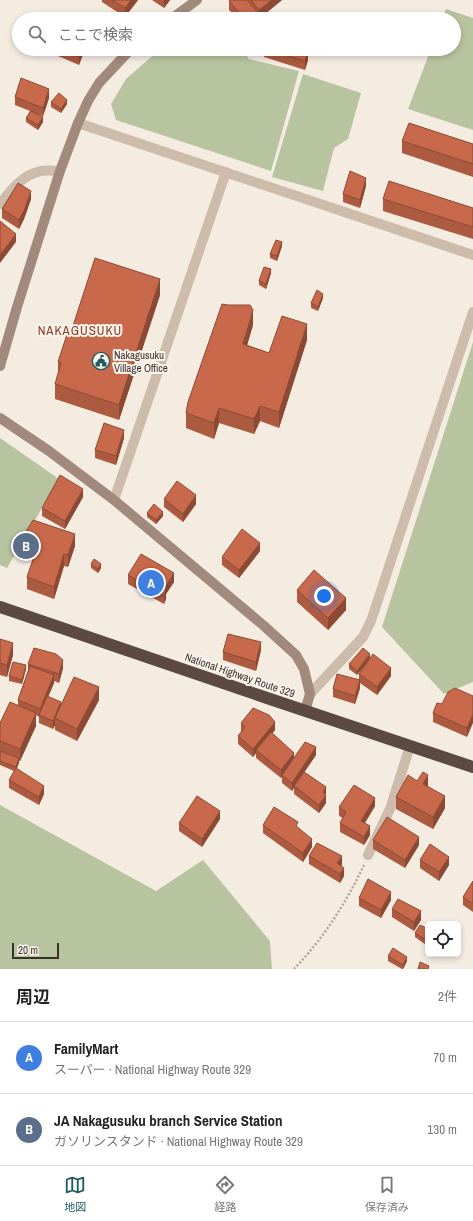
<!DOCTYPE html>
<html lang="ja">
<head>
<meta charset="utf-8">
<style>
  body { margin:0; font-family:"Archivo Narrow","Noto Sans JP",sans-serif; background:#f2f2f2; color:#222 }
  .controls { position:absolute; right:12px; bottom:12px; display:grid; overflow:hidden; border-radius:6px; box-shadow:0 2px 6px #0003 }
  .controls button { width:36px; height:36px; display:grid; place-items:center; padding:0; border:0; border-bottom:1px solid #e0e0e0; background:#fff; color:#222; font:20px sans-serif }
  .scale { position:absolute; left:12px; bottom:10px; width:47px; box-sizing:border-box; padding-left:4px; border:2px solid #3b302b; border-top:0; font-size:11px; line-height:14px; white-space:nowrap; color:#3b302b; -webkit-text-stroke:3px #fbf5ee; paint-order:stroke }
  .you { position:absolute; left:324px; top:596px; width:14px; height:14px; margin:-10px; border:3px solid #fff; border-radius:50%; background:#1a73e8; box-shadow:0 0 0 6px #1a73e833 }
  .badge { display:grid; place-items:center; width:26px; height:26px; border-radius:50%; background:#1f5a5e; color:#fff; font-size:13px; font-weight:700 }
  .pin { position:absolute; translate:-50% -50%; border:2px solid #fff; box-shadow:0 1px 4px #0006 }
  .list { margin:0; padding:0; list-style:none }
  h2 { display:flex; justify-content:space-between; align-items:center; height:52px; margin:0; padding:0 16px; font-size:17px }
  h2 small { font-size:13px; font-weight:400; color:#767676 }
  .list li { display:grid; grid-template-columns:26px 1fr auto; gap:12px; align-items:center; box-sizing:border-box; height:72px; padding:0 16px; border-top:1px solid #e0e0e0 }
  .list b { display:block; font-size:15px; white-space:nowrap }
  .list p { margin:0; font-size:13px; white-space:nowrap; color:#767676 }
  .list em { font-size:13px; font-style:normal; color:#767676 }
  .icon { flex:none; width:22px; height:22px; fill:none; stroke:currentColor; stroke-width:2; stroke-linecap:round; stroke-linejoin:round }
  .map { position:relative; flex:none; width:473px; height:969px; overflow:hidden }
  .search { position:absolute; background:#fff; box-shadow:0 2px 6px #0003; left:12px; right:12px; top:12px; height:44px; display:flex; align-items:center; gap:10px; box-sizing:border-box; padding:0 14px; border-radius:22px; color:#767676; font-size:15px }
  .sheet { height:196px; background:#fff }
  nav { display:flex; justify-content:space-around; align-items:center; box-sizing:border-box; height:56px; border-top:1px solid #e0e0e0; background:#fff; font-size:11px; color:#767676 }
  nav a { display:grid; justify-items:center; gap:2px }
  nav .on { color:#1f5a5e }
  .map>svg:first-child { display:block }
  .green { fill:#b8c4a0 }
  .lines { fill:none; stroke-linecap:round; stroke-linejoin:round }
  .path { stroke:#b9a596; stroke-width:2.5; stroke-dasharray:2 2; stroke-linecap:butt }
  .street { stroke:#cdbbac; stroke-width:10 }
  .secondary { stroke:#a18a7d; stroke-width:10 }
  .highway { stroke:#5c4a42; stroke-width:12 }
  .wall { fill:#ac5a40 }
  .shaded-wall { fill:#8c4a34 }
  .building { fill:#c8694b; stroke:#8c4a34 }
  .labels { text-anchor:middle; stroke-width:4; stroke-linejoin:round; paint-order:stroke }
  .poi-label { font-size:11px; fill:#3b302b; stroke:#fbf5ee; text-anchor:start }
  .street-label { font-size:11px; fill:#3b302b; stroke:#fbf5ee }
  .quarter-label { font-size:13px; letter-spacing:1px; fill:#8c3b22; stroke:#fbf5ee }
</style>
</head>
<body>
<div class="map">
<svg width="473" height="969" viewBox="0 0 473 969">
  <rect width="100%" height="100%" fill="#f4ebe1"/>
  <path class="green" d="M 446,9 L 473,18 L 473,130 L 408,109 L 431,49 L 454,49 L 454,19 L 442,19 Z
    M 162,49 L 242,49 L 249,59 L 299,71 L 271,171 L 116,120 L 111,104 L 126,79 L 150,58 Z
    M 303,74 L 361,93 L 348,139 L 334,148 L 323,191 L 272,177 Z
    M 473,342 L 473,682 L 444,694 L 382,627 Z
    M 0,438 L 59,479 L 7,568 L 0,565 Z
    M 0,805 L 156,891 L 203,860 L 270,941 L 272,969 L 0,969 Z"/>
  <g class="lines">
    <path class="path" d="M 294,969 C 323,939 346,903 364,865"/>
    <path class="street" d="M 78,123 L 473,255
      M 0,204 C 11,190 22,175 41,171 C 47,170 54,171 60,171
      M 114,500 L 226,172
      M 310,694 L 363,637 L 371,621 L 473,312
      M 368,855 L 390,809 L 410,746"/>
    <path class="secondary" d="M 171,19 L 197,0
      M 0,366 L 17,307 L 60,171 L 78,123 L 88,101 L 99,83 L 128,52 L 132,49
      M 0,418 L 49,451 L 114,500 L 263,625 L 296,655 L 304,669 L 310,694 L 305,711"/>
    <path class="highway" d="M 0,607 L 270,699 L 473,767"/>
  </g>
  <path class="wall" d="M 102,0 L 138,0 L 125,17 L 102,2 Z
    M 152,0 L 170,0 L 164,8 Z
    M 248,0 L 282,0 L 260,18 L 260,19 L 275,19 L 238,19 L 229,10 L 229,1 L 248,1 Z
    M 58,49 L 85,49 L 79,65 L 58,56 Z
    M 264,49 L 301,49 L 308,60 L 305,70 L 264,57 Z
    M 15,97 L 49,98 L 43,116 L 37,114 L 43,122 L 38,130 L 26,122 L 26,118 L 30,111 L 15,105 Z
    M 51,102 L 67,104 L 61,113 L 51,107 Z
    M 402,141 L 473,144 L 473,177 L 402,153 Z
    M 366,186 L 360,208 L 343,202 L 343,194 Z
    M 31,199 L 24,219 L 19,229 L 2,218 L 2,209 Z
    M 383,199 L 473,208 L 473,239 L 383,211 Z
    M 282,246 L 277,261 L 270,258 L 270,254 Z
    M 271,273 L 266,289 L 259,285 L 259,281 Z
    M 160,295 L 119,420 L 55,399 L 55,384 L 58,374 L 58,362 L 72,329 Z
    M 323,298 L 318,311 L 311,308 L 311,303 Z
    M 253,325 L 247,345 L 269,353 L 307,340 L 279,428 L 260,421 L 254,434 L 219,423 L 214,439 L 186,428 L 186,413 Z
    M 124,438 L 116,465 L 95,458 L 95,450 Z
    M 83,497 L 65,529 L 42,516 L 42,508 Z
    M 164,499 L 196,504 L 183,522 L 164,507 Z
    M 147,513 L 163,516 L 156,524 L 147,517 Z
    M 21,540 L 75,546 L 68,567 L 64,566 L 54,599 L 27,589 L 27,577 L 34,556 L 21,552 Z
    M 260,551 L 239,578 L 222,565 L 222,557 Z
    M 91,564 L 101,568 L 98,573 L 91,568 Z
    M 128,575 L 174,582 L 166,594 L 166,599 L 164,604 L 128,584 Z
    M 297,590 L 346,610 L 328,630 L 297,602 Z
    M 0,639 L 13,655 L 7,677 L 0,675 Z
    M 261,650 L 256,671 L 223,660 L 223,652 Z
    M 370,658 L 391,676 L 377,695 L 360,683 L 360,688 L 355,704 L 333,697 L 333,689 L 359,680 L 359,674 L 367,662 L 357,675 L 349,669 L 349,664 Z
    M 28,664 L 63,668 L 59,683 L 54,681 L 54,683 L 48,697 L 61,706 L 99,700 L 77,741 L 55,730 L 55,725 L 53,729 L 39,723 L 39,717 L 36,715 L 36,726 L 20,761 L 19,761 L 16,769 L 44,794 L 39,805 L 9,788 L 9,780 L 14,771 L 0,765 L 0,723 L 18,706 L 18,700 L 28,671 Z
    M 26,669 L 22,684 L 9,681 L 9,676 Z
    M 473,696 L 467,737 L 433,722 L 433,713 L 442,704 Z
    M 241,723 L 275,730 L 272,733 L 294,757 L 316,755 L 304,772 L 326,787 L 326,803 L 319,813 L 294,794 L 294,788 L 292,791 L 282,783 L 282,777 L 281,778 L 256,758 L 256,753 L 253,757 L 238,744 L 238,736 L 241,732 Z
    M 428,786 L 445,808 L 433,829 L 396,809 L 396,797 Z
    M 375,806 L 365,823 L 370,835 L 364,845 L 340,832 L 340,823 L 343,818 L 339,816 L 339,807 Z
    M 220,819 L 202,847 L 179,831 L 179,823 Z
    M 263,825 L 298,827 L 312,847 L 303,862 L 263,833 Z
    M 373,840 L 419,845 L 405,868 L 373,849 Z
    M 309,856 L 342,865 L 341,866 L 344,876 L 340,883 L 309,864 Z
    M 420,860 L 449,865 L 439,881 L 420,868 Z
    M 473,881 L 473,912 L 463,905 L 463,897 Z
    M 359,898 L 391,900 L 381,918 L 359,906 Z
    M 392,909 L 421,920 L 414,931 L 392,917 Z
    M 428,929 L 428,942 L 426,945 L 415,937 L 415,933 Z
    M 388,956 L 407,961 L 403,969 L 402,969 L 388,961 Z"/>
  <path class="shaded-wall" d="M 131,0 L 138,0 L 125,17 L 125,8 Z
    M 164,0 L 170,0 L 164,8 Z
    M 272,0 L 282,0 L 260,18 L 260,19 L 255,19 L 259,16 L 259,10 Z
    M 82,49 L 85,49 L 79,65 L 79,57 Z
    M 308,51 L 308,60 L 305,70 L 305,61 Z
    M 49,89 L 49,98 L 43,116 L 43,108 Z
    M 67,100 L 67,104 L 61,113 L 61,109 Z
    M 43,117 L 43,122 L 38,130 L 38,125 Z
    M 366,178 L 366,186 L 360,208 L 360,200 Z
    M 31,191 L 31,199 L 24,219 L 19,229 L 19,220 Z
    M 16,234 L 16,242 L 0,263 L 0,255 Z
    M 282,242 L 282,246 L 277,261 L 277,256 Z
    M 271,269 L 271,273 L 266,289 L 266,284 Z
    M 160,279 L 160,295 L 119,420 L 119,405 Z
    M 323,294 L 323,298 L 318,311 L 318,307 Z
    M 253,310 L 253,325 L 243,359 L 243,344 Z
    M 307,324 L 307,340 L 279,428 L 279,412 Z
    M 260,406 L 260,421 L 254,434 L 254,419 Z
    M 219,408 L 219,423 L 214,439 L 214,423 Z
    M 124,430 L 124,438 L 116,465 L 116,456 Z
    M 83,489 L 83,497 L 65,529 L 65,521 Z
    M 196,495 L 196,504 L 183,522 L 183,514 Z
    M 163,512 L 163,516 L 156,524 L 156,520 Z
    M 75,534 L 75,546 L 68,567 L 68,555 Z
    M 260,543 L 260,551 L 239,578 L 239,570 Z
    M 64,554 L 64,566 L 54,599 L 54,587 Z
    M 101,564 L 101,568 L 98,573 L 98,569 Z
    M 174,573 L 174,582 L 166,594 L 166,599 L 164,604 L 164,590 Z
    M 346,598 L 346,610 L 328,630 L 328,618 Z
    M 261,642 L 261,650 L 256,671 L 256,662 Z
    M 13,643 L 13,655 L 7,677 L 7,665 Z
    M 370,654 L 370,659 L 357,675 L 357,671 Z
    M 63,660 L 63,668 L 59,683 L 59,674 Z
    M 26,665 L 26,669 L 22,684 L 22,680 Z
    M 391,668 L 391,676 L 377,695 L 377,687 Z
    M 54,675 L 54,683 L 40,715 L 40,709 Z
    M 360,680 L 360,688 L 355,704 L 355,696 Z
    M 99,687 L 99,700 L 77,741 L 77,729 Z
    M 61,702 L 61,710 L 55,718 L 55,725 L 53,729 L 53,721 Z
    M 36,713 L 36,726 L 20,761 L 20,749 Z
    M 473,714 L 473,723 L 467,737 L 467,728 Z
    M 275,722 L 275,730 L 258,751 L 256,750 L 256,753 L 253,757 L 253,749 Z
    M 316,747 L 316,755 L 295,786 L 294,786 L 294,788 L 292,791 L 292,783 Z
    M 294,753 L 294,762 L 282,775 L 282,777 L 281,778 L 281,770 Z
    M 19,758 L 19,763 L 16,771 L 16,767 Z
    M 428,775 L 428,787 L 423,784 Z
    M 44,786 L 44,794 L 39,805 L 39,797 Z
    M 326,787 L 326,803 L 319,813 L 319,805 L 323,792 Z
    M 445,796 L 445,808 L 433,829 L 433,817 Z
    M 375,798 L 375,806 L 361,829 L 361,821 Z
    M 220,811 L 220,819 L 202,847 L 202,839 Z
    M 370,826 L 370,835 L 364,845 L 364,837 Z
    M 419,837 L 419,845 L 405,868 L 405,860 Z
    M 312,839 L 312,847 L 303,862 L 303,853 Z
    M 342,856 L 342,865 L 337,871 L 337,863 Z
    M 449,857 L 449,865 L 439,881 L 439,872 Z
    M 344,868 L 344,876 L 340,883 L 340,874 Z
    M 391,892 L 391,900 L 381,918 L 381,910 Z
    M 421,911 L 421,920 L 414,931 L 414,922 Z
    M 428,937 L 428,942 L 426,945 L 426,940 Z
    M 407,957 L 407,961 L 403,969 L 403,965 Z"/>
  <path class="building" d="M 112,0 L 131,0 L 125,8 Z
    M 231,0 L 247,0 L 260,15 L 255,19 L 245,19 L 229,1 Z
    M 251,0 L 272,0 L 259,10 Z
    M 268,12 L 275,19 L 260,19 Z
    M 62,49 L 82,49 L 79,57 Z
    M 266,49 L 301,49 L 308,51 L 305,61 Z
    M 21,78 L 49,89 L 43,108 L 15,97 Z
    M 59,93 L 67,100 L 61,109 L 51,102 Z
    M 31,111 L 43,117 L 38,125 L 26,118 Z
    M 409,123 L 473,144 L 473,164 L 402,141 Z
    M 350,171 L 366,178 L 360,200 L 343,194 Z
    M 389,181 L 473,208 L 473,227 L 383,199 Z
    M 18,183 L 31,191 L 24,211 L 19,220 L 2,209 Z
    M 0,221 L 16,234 L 0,255 Z
    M 276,240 L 282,242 L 277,256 L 270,254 Z
    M 95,258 L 160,279 L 119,405 L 55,384 L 61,363 L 58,362 L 69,328 L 72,329 Z
    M 264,267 L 271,269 L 266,284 L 259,281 Z
    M 317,290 L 323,294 L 318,307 L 311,303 Z
    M 222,304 L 228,305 L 250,305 L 253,310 L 243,344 L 269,353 L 282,316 L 307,324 L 279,412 L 260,406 L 254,419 L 219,408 L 214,423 L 186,413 L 188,402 Z
    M 104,423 L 124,430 L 116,456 L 95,450 Z
    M 60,475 L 83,489 L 65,521 L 42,508 Z
    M 177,481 L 196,495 L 183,514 L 164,499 Z
    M 154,504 L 163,512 L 156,520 L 147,513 Z
    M 33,520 L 75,534 L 68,555 L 64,554 L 54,587 L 27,577 L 38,545 L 21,540 Z
    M 242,529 L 260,543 L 239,570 L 222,557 Z
    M 141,554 L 174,573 L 164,590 L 166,591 L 164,596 L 128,575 Z
    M 94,559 L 101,564 L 98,569 L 91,564 Z
    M 314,570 L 346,598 L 328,618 L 297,590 Z
    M 228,634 L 261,642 L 256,662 L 223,652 Z
    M 0,639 L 13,643 L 7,665 L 0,663 Z
    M 34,648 L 56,654 L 63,660 L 59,674 L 28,664 Z
    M 363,648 L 370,654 L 357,671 L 349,664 Z
    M 373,654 L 391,668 L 377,687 L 359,674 Z
    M 13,662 L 26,665 L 22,680 L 9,676 Z
    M 30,666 L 54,675 L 40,709 L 18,700 Z
    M 337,674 L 360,680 L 355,696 L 333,689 Z
    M 74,677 L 99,687 L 77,729 L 55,718 Z
    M 455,688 L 473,696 L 473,714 L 467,728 L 433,713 L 437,703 L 442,704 L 448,692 Z
    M 47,696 L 61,702 L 53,721 L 39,715 Z
    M 10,702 L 36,713 L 20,749 L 0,741 L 0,723 Z
    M 253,708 L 269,715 L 275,722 L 253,749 L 238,736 L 245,727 L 241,723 Z
    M 271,732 L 294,753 L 281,770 L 256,750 Z
    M 305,742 L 316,747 L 292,783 L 282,775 Z
    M 0,751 L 19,758 L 16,767 L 0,761 Z
    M 16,768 L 44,786 L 39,797 L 9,780 Z
    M 304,772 L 326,787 L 323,792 L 326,795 L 319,805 L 294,786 Z
    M 423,772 L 428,775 L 423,784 L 445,796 L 433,817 L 396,797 L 408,775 L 417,781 Z
    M 354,785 L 375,798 L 361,821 L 370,826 L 364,837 L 340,823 L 346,812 L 339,807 Z
    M 197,796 L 220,811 L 202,839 L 179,823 Z
    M 274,807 L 298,822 L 296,826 L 312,839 L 303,853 L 263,825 Z
    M 387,817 L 419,837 L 405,860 L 373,840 Z
    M 317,843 L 342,856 L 337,863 L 344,868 L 340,874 L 309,856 Z
    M 430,844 L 449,857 L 439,872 L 420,860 Z
    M 368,879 L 391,892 L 381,910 L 359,898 Z
    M 473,881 L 473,904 L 463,897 Z
    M 398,899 L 421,911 L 414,922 L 392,909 Z
    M 420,925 L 428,929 L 428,937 L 426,940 L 415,933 Z
    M 393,948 L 407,957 L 403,965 L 388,956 Z
    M 420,962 L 429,966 L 428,969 L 418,969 Z"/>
  <defs>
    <symbol id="civic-ring" viewBox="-11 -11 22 22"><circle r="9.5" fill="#fbf5ee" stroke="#1f5a5e" stroke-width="1.5"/><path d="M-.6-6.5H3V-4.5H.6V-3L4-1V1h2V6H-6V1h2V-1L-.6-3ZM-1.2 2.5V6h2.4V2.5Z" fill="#1f5a5e"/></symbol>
  </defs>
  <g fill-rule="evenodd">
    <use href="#civic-ring" x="91" y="351" width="20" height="20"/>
  </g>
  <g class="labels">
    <g class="poi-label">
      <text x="114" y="359">Nakagusuku<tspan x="114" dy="13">Village Office</tspan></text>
    </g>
    <g class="street-label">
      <text transform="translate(240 675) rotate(19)" y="4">National Highway Route 329</text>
    </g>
    <g class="quarter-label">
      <text x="80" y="335">NAKAGUSUKU</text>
    </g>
  </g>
</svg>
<div class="controls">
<button><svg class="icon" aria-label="locate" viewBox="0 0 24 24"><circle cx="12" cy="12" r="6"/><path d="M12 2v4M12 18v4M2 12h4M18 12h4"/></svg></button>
</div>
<div class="scale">20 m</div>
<div class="you"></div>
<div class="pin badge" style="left:151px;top:583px;background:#3f7fe0">A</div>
<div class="pin badge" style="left:26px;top:546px;background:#5c6f8a">B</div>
<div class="search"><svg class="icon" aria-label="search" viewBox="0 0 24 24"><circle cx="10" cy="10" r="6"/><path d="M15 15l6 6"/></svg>ここで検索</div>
</div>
<section class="sheet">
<h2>周辺<small>2件</small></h2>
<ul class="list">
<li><span class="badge" style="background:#3f7fe0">A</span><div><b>FamilyMart</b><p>スーパー · National Highway Route 329</p></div><em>70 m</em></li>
<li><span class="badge" style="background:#5c6f8a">B</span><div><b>JA Nakagusuku branch Service Station</b><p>ガソリンスタンド · National Highway Route 329</p></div><em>130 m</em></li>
</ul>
</section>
<nav>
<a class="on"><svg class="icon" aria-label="map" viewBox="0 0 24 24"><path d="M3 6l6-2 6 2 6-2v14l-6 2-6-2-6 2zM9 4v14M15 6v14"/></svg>地図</a>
<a><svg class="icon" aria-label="directions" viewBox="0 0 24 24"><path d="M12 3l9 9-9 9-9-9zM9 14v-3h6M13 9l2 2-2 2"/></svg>経路</a>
<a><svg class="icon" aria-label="saved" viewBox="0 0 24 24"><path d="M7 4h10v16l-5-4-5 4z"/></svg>保存済み</a>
</nav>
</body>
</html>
